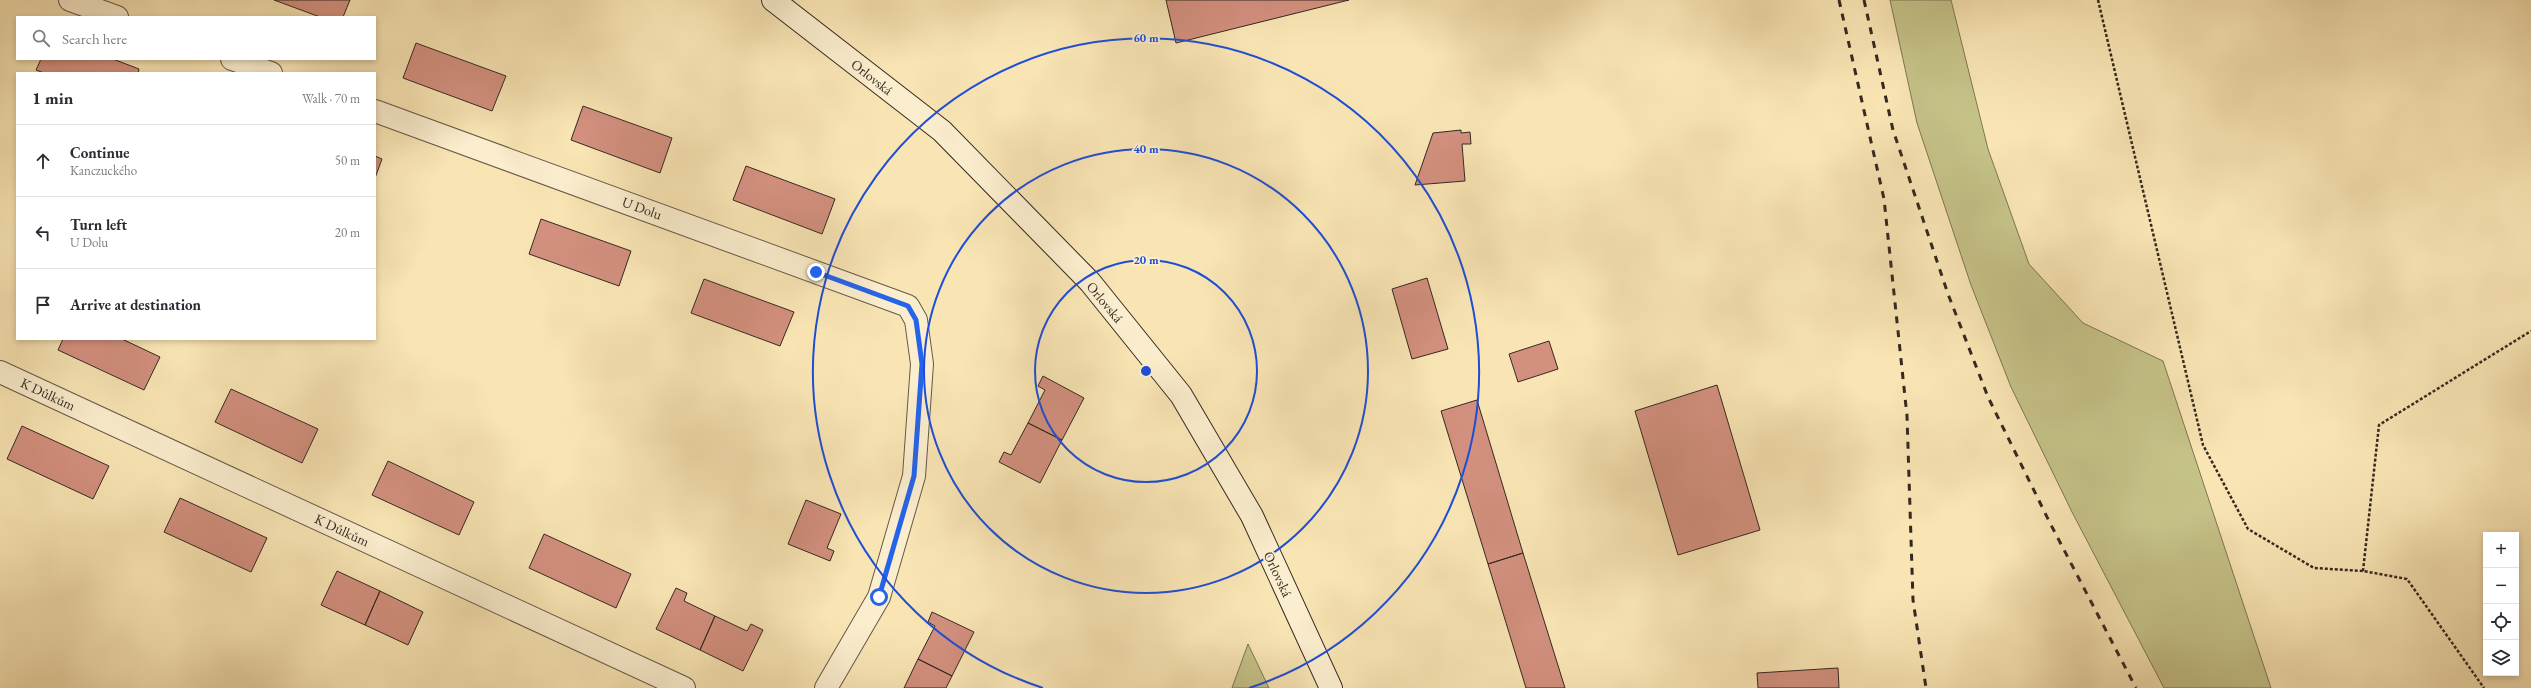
<!DOCTYPE html>
<html lang="en">
<head>
<meta charset="utf-8">
<style>
  body { margin:0; font-family:"EB Garamond",serif; background:#f7f7f7; color:#2b2b33 }
  .controls { position:absolute; right:12px; bottom:12px; display:grid; overflow:hidden; border-radius:0px; box-shadow:0 2px 6px #0003 }
  .controls button { width:36px; height:36px; display:grid; place-items:center; padding:0; border:0; border-bottom:1px solid #e1e1e2; background:#fff; color:#2b2b33; font:20px sans-serif }
  .stop { position:absolute; width:12px; height:12px; margin:-9px; border:3px solid #2563eb; border-radius:50%; background:#fff }
  .stop.end { background:#2563eb; border-color:#fff; box-shadow:0 1px 4px #0008 }
  .list { margin:0; padding:0; list-style:none }
  h2 { display:flex; justify-content:space-between; align-items:center; height:52px; margin:0; padding:0 16px; font-size:17px }
  h2 small { font-size:13px; font-weight:400; color:#7c7c81 }
  .list li { display:grid; grid-template-columns:26px 1fr auto; gap:12px; align-items:center; box-sizing:border-box; height:72px; padding:0 16px; border-top:1px solid #e1e1e2 }
  .list b { display:block; font-size:15px; white-space:nowrap }
  .list p { margin:0; font-size:13px; white-space:nowrap; color:#7c7c81 }
  .list em { font-size:13px; font-style:normal; color:#7c7c81 }
  .icon { flex:none; width:22px; height:22px; fill:none; stroke:currentColor; stroke-width:2; stroke-linecap:round; stroke-linejoin:round }
  .map { position:relative; flex:none; width:2531px; height:688px; overflow:hidden }
  .search { position:absolute; background:#fff; box-shadow:0 2px 6px #0003; left:16px; top:16px; width:360px; height:44px; display:flex; align-items:center; gap:10px; box-sizing:border-box; padding:0 14px; border-radius:0px; color:#7c7c81; font-size:15px }
  .panel { position:absolute; background:#fff; box-shadow:0 2px 6px #0003; left:16px; top:72px; width:360px; height:268px; border-radius:0px }
  .map>svg:first-child { display:block }
  .green { fill:#c5c288; stroke:#7c7654 }
  .building { fill:#d3907f; stroke:#342921 }
  .lines { fill:none; stroke-linecap:round; stroke-linejoin:round }
  .street-casing { stroke:#655846; stroke-width:24 }
  .secondary-casing { stroke:#342921; stroke-width:24 }
  .path { stroke:#342921; stroke-width:2.5; stroke-dasharray:3 2; stroke-linecap:butt }
  .street { stroke:#fbeece; stroke-width:22 }
  .secondary { stroke:#fbeece; stroke-width:22 }
  .rail { stroke:#342921; stroke-width:3; stroke-dasharray:7 7; stroke-linecap:butt }
  .route { stroke:#2563eb; stroke-width:5 }
  .ring { fill:none; stroke:#1d4ed8; stroke-width:2 }
  .labels { text-anchor:middle; stroke-width:4; stroke-linejoin:round; paint-order:stroke }
  .street-label { font-size:14px; fill:#342921; stroke:#fbeece }
  .centre { fill:#1d4ed8; stroke:#fbeece; stroke-width:2 }
  .ring-label { font-size:12px; text-anchor:middle; font-weight:bold; fill:#1d4ed8; stroke:#fbeece; stroke-width:4; stroke-linejoin:round; paint-order:stroke }
</style>
</head>
<body>
<div class="map">
<svg width="2531" height="688" viewBox="0 0 2531 688">
  <rect width="100%" height="100%" fill="#f9e5b4"/>
  <filter id="stains"><feTurbulence type="fractalNoise" baseFrequency=".005" numOctaves="4"/><feColorMatrix values="0 0 0 0 .2 0 0 0 0 .09 0 0 0 0 .02 0 0 0 .5 -.17"/></filter>
  <radialGradient id="worn" r=".72"><stop offset=".6" stop-color="#630" stop-opacity="0"/><stop offset="1" stop-color="#630" stop-opacity=".3"/></radialGradient>
  <path class="green" d="M 1890,0 L 1951,0 L 1988,149 L 2029,264 L 2083,323 L 2163,361 L 2271,688 L 2164,688 L 2072,512 L 2011,387 L 1971,285 L 1917,123 Z
    M 1248,644 L 1269,688 L 1232,688 Z"/>
  <path class="building" d="M 274,0 L 350,0 L 343,17 L 320,17 Z
    M 1166,0 L 1349,0 L 1176,43 Z
    M 416,43 L 506,76 L 492,111 L 403,78 Z
    M 41,59 L 113,59 L 139,69 L 138,73 L 44,73 L 36,70 Z
    M 583,106 L 672,138 L 660,173 L 571,140 Z
    M 1461,130 L 1461,133 L 1470,132 L 1471,144 L 1462,144 L 1465,181 L 1415,185 L 1433,133 Z
    M 375,156 L 382,159 L 375,178 Z
    M 746,166 L 835,199 L 822,234 L 733,200 Z
    M 541,219 L 631,251 L 619,286 L 529,254 Z
    M 1427,278 L 1448,349 L 1412,359 L 1392,289 Z
    M 704,279 L 794,312 L 780,346 L 691,313 Z
    M 63,339 L 122,339 L 160,357 L 144,390 L 58,350 Z
    M 1549,341 L 1558,369 L 1518,382 L 1509,354 Z
    M 1043,376 L 1084,398 L 1062,440 L 1028,423 L 1045,390 L 1038,386 Z
    M 1717,385 L 1760,530 L 1678,555 L 1635,411 Z
    M 231,389 L 318,429 L 302,463 L 215,422 Z
    M 1477,400 L 1523,553 L 1488,564 L 1441,411 Z
    M 1028,423 L 1062,440 L 1040,483 L 999,462 L 1004,452 L 1011,455 Z
    M 22,426 L 109,466 L 93,499 L 7,459 Z
    M 388,461 L 474,502 L 459,535 L 372,495 Z
    M 180,498 L 267,538 L 251,572 L 164,532 Z
    M 806,500 L 841,514 L 827,548 L 834,551 L 830,561 L 788,544 Z
    M 544,534 L 631,574 L 616,608 L 529,568 Z
    M 1523,553 L 1565,688 L 1526,688 L 1488,564 Z
    M 337,571 L 380,591 L 365,625 L 321,605 Z
    M 676,588 L 687,593 L 684,601 L 715,616 L 700,650 L 656,629 Z
    M 380,591 L 423,612 L 408,645 L 365,625 Z
    M 932,612 L 974,632 L 952,676 L 918,659 L 935,626 L 928,622 Z
    M 715,616 L 747,631 L 751,624 L 763,630 L 743,671 L 700,650 Z
    M 918,659 L 952,676 L 946,688 L 904,688 Z
    M 1838,668 L 1839,688 L 1758,688 L 1757,673 Z"/>
  <g class="lines">
    <defs>
      <path id="street" d="M 70,0 L 117,17
        M 232,59 L 271,73
        M 375,111 L 908,306 L 916,320 L 922,364 L 914,476 L 879,597 L 826,688
        M 0,372 L 684,688"/>
      <path id="secondary" d="M 773,0 L 942,131 L 1090,282 L 1181,395 L 1252,516 L 1331,688"/>
    </defs>
    <use href="#street" class="street-casing"/>
    <use href="#secondary" class="secondary-casing"/>
    <path class="path" d="M 2098,0 L 2203,445 L 2248,529 L 2314,568 L 2363,571 L 2407,579 L 2484,688
      M 2363,571 L 2379,425 L 2531,331"/>
    <use href="#street" class="street"/>
    <use href="#secondary" class="secondary"/>
    <path class="rail" d="M 1839,0 L 1884,199 L 1907,416 L 1913,600 L 1926,688
      M 1864,0 L 1893,130 L 1948,294 L 1988,397 L 2050,523 L 2136,688"/>
  </g>
  <g class="lines">
    <path class="route" d="M 816,272 L 908,306 L 916,320 L 922,364 L 914,476 L 879,597"/>
  </g>
  <g class="ring">
    <circle cx="1146" cy="371" r="111"/>
    <circle cx="1146" cy="371" r="222"/>
    <path d="M1043 688A333 333 0 1 1 1249 688"/>
  </g>
  <g class="labels">
    <g class="street-label">
      <text transform="translate(872 77) rotate(38)" y="5">Orlovská</text>
      <text transform="translate(642 208) rotate(20)" y="5">U Dolu</text>
      <text transform="translate(1105 302) rotate(50)" y="5">Orlovská</text>
      <text transform="translate(48 394) rotate(25)" y="5">K Důlkům</text>
      <text transform="translate(342 530) rotate(25)" y="5">K Důlkům</text>
      <text transform="translate(1278 574) rotate(65)" y="5">Orlovská</text>
    </g>
  </g>
  <circle cx="1146" cy="371" r="6" class="centre"/>
  <g class="ring-label">
    <text x="1146" y="42">60 m</text>
    <text x="1146" y="153">40 m</text>
    <text x="1146" y="264">20 m</text>
  </g>
  <rect width="100%" height="100%" filter="url(#stains)"/>
  <rect width="100%" height="100%" fill="url(#worn)"/>
</svg>
<div class="controls">
<button>+</button>
<button>−</button>
<button><svg class="icon" aria-label="locate" viewBox="0 0 24 24"><circle cx="12" cy="12" r="6"/><path d="M12 2v4M12 18v4M2 12h4M18 12h4"/></svg></button>
<button><svg class="icon" aria-label="layers" viewBox="0 0 24 24"><path d="M12 4l9 5-9 5-9-5zM3 14l9 5 9-5"/></svg></button>
</div>
<div class="stop" style="left:879px;top:597px"></div>
<div class="stop end" style="left:816px;top:272px"></div>
<div class="search"><svg class="icon" aria-label="search" viewBox="0 0 24 24"><circle cx="10" cy="10" r="6"/><path d="M15 15l6 6"/></svg>Search here</div>
<section class="panel">
<h2>1 min<small>Walk · 70 m</small></h2>
<ul class="list">
<li><svg class="icon" aria-label="ahead" viewBox="0 0 24 24"><path d="M12 20V5M6 11l6-6 6 6"/></svg><div><b>Continue</b><p>Kanczuckého</p></div><em>50 m</em></li>
<li><svg class="icon" aria-label="left" viewBox="0 0 24 24"><path d="M17 20v-9H6M10 6l-5 5 5 5"/></svg><div><b>Turn left</b><p>U Dolu</p></div><em>20 m</em></li>
<li><svg class="icon" aria-label="arrive" viewBox="0 0 24 24"><path d="M6 21V4h12l-3 4 3 4H6"/></svg><div><b>Arrive at destination</b></div></li>
</ul>
</section>
</div>
</body>
</html>
